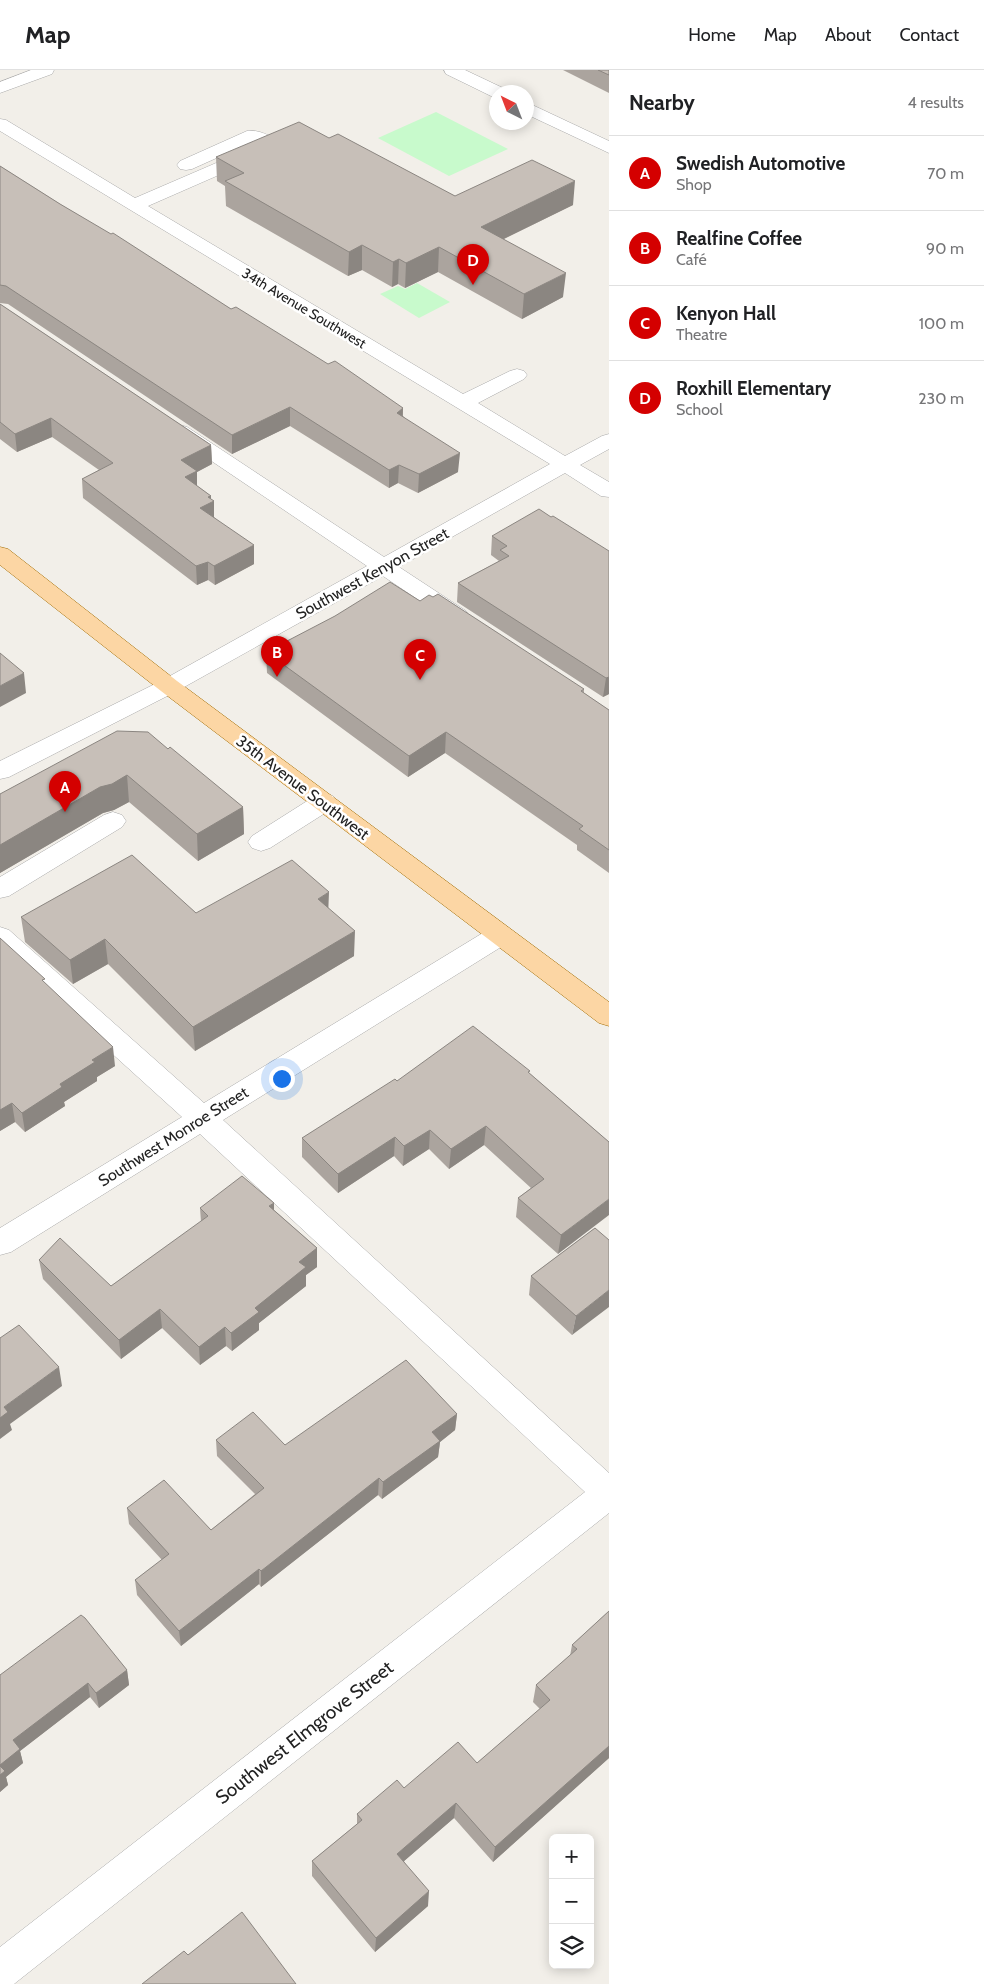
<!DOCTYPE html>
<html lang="en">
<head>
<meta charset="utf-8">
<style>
  body { margin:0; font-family:Cabin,sans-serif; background:#f2f2f2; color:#202124 }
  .controls { position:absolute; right:15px; bottom:15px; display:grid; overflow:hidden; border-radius:8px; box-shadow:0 2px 12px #0003 }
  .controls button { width:45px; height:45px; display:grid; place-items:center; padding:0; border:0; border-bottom:1px solid #e0e0e0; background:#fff; color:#202124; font:25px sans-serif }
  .compass { position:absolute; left:489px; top:15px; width:45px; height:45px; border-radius:50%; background:#fff; box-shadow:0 2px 12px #0003; rotate:318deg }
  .you { position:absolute; left:281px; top:1008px; width:18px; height:18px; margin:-12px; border:4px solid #fff; border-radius:50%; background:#1a73e8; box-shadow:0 0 0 8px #1a73e833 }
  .badge { display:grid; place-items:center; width:32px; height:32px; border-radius:50%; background:#d40000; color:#fff; font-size:16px; font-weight:700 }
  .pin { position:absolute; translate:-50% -41px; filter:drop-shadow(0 1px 2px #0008) }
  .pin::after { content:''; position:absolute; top:26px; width:18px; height:15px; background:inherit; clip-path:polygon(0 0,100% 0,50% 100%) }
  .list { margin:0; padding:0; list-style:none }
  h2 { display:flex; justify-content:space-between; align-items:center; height:65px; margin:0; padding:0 20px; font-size:21px }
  h2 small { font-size:16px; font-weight:400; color:#757577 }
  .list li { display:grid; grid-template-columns:32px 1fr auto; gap:15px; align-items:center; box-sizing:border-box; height:75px; padding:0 20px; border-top:1px solid #e0e0e0 }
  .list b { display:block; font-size:19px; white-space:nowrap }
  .list p { margin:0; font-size:16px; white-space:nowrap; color:#757577 }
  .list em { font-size:16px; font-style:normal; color:#757577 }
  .icon { flex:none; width:28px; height:28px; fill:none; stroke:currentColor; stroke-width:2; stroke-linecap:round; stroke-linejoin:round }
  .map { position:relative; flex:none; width:609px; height:1914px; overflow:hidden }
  header { display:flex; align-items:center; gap:30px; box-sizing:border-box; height:70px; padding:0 25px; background:#fff; border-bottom:1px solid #e0e0e0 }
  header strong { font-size:24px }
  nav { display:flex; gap:28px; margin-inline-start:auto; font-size:18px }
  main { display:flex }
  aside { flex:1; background:#fff }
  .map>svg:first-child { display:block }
  .park { fill:#c8facc }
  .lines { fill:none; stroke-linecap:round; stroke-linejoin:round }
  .minor-casing { stroke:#a9a9a9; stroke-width:1 }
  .major-casing { stroke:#a06b00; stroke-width:1 }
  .minor { fill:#fff; fill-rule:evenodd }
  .major { fill:#fcd6a4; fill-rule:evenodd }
  .wall { fill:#aba49e }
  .shaded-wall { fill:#8b8681 }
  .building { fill:#c7bfb8; stroke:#8b8681 }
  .labels { text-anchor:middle; stroke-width:5; stroke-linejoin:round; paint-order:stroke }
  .far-street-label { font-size:14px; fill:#222; stroke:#fff }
  .street-label { font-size:16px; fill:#222; stroke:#fff }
  .near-street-label { font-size:19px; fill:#222; stroke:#fff }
</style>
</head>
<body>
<header>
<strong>Map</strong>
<nav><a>Home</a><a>Map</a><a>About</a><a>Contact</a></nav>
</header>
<main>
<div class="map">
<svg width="609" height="1914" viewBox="0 0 609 1914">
  <rect width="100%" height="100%" fill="#f2efe9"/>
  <path class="park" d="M 436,42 L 508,79 L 449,106 L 378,68 Z
    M 417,213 L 450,232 L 419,248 L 380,224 L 398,216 L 405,219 Z"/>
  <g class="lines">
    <defs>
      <path id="minor" d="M 31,0 L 54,0 L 52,4 L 0,23 L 0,12 Z
        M 444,0 L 465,0 L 503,18 L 506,22 L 497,22 L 497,27 L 491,26 L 446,4 Z
        M 526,32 L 609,71 L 609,83 L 526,44 Z
        M 0,49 L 6,50 L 135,128 L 258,75 L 252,72 L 192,99 L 186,100 L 180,99 L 177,95 L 180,91 L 247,61 C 257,59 274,66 281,75 L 278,79 L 148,136 L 463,324 L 510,301 L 517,299 L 524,301 L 527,305 L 524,309 L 478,333 L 565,386 L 602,366 L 609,364 L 609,379 L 580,395 L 609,412 L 609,427 L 601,426 L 565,403 L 399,497 L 466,541 L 469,546 L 466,551 L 458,553 L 450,551 L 383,506 L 177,621 L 9,707 L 0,709 L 0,691 L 161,611 L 367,496 L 173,365 L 170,361 L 173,357 L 180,355 L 187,357 L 384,487 L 550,394 L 0,61 Z
        M 324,723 L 333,726 L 336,732 L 333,738 L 270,778 L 261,781 L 252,778 L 248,772 L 252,766 L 315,726 Z
        M 113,742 L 122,745 L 126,751 L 122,757 L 9,826 L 0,828 L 0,807 L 104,745 Z
        M 500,855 L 509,858 L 513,865 L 509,872 L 223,1050 L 609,1403 L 609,1443 L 14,1914 L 0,1914 L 0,1877 L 585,1422 L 200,1064 L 11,1182 L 0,1185 L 0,1158 L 182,1047 L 0,882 L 0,857 L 9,860 L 204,1033 L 491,858 Z"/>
      <path id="major" d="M 0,477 L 8,479 L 177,611 L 609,932 L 609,956 L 599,953 L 161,621 L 0,495 Z"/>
    </defs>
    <use href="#minor" class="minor-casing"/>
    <use href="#major" class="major-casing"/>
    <use href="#minor" class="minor"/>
    <use href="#major" class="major"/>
  </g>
  <path class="wall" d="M 563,0 L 609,0 L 609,23 Z
    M 329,68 L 455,126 L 573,135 L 504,169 L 563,227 L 522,249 L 438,202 L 405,218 L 398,214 L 392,217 L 362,200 L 348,206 L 226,136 L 225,116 L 217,111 L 216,87 Z
    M 0,96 L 60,134 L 231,239 L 403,338 L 403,346 L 458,402 L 418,423 L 398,413 L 389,418 L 290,356 L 232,384 L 8,234 L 0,233 Z
    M 0,234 L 211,375 L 212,394 L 197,402 L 197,416 L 211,426 L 211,429 L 214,431 L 214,447 L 254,494 L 215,515 L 208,510 L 197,515 L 83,428 L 82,409 L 99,400 L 52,367 L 17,382 L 0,369 Z
    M 492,466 L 609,481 L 609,624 L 603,627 L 457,532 L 458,513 L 499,491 L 491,485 Z
    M 420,531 L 584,619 L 584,623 L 609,640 L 609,803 L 577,780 L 577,775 L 445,683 L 408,707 L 267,603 L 266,582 Z
    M 168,679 L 243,737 L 244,764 L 198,791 L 129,732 L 114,740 L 103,743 L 0,803 L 0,724 Z
    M 328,838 L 354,886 L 195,981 L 108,894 L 73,914 L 25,872 L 21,847 L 196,843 Z
    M 0,868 L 46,914 L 115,996 L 97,1007 L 97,1011 L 64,1032 L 65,1036 L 25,1062 L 15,1052 L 0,1061 Z
    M 529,1003 L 609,1072 L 558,1184 L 516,1147 L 518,1128 L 531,1118 L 484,1075 L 449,1099 L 429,1079 L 403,1096 L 394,1086 L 338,1123 L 302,1087 L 302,1068 L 397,1011 Z
    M 200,1138 L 274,1140 L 317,1178 L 317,1197 L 306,1205 L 306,1216 L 259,1253 L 259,1260 L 232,1281 L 226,1276 L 200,1295 L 162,1258 L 121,1289 L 43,1209 L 39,1190 L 111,1216 L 201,1152 Z
    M 595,1158 L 572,1265 L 529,1225 L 531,1206 Z
    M 457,1344 L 455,1360 L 440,1372 L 438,1387 L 382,1429 L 378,1425 L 261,1517 L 259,1514 L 181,1576 L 137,1525 L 135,1510 L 162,1490 L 129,1454 L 127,1438 L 211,1460 L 255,1424 L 217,1386 L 216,1370 L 285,1375 Z
    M 609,1541 L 609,1688 L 493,1792 L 454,1748 L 404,1791 L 428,1836 L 375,1882 L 312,1806 L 312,1791 L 357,1754 L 357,1744 L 404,1718 L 477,1693 L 540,1639 L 533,1632 L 536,1615 L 570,1586 L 572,1575 Z
    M 127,1600 L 129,1615 L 99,1638 L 90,1627 L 20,1681 L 23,1693 L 6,1707 L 8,1715 L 0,1722 L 0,1605 Z"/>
  <path class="shaded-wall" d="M 575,111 L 573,135 L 479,181 L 481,157 Z
    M 362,175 L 362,200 L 348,206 L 349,182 Z
    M 439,177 L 438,202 L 405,218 L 406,193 Z
    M 399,189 L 398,214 L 392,217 L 393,192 Z
    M 566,203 L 563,227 L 522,249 L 524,224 Z
    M 290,337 L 290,356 L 232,384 L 232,365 Z
    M 403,338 L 402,357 L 397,343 Z
    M 51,348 L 52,367 L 17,382 L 15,364 Z
    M 211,375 L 212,394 L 197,402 L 197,419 L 186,425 L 181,390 Z
    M 460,383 L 458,402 L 418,423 L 419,404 Z
    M 399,395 L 398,413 L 389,418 L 389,400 Z
    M 211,426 L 211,433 L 214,431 L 214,450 L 200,438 L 208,427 Z
    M 254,475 L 254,494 L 215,515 L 214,496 Z
    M 208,492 L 208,510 L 197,515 L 196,496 Z
    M 24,603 L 26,623 L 0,637 L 0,616 Z
    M 609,607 L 609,624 L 603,627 L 606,608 Z
    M 446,662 L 445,683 L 408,707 L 409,686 Z
    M 127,705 L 129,732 L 114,740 L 103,743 L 0,803 L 0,775 L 100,717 Z
    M 243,737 L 244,764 L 198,791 L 197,764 Z
    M 329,822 L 328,847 L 318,829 Z
    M 355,861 L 354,886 L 195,981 L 193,957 Z
    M 105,869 L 108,894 L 73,914 L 70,890 Z
    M 113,977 L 115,996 L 97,1007 L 97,1011 L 64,1032 L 65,1036 L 25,1062 L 22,1043 L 92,990 Z
    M 12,1033 L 15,1052 L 0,1061 L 0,1040 Z
    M 486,1056 L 484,1075 L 449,1099 L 451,1079 Z
    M 430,1060 L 429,1079 L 403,1096 L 404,1076 Z
    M 395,1067 L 394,1086 L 338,1123 L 338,1104 Z
    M 609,1129 L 609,1145 L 558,1184 L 561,1165 Z
    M 274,1133 L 274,1153 L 269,1136 Z
    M 317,1178 L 317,1197 L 306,1205 L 306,1216 L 259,1253 L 259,1260 L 232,1281 L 231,1263 L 299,1192 Z
    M 609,1220 L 609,1237 L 572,1265 L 576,1246 Z
    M 160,1239 L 162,1258 L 121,1289 L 119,1270 Z
    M 225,1257 L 226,1276 L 200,1295 L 199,1277 Z
    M 59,1297 L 62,1316 L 10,1354 L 12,1360 L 0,1369 L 0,1348 L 4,1337 Z
    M 457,1344 L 455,1360 L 440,1372 L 438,1387 L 382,1429 L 383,1412 L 432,1362 Z
    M 379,1408 L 378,1425 L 261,1517 L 261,1501 Z
    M 259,1499 L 259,1514 L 181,1576 L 179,1561 Z
    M 127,1600 L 129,1615 L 99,1638 L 96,1623 Z
    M 88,1613 L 90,1627 L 20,1681 L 23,1693 L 6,1707 L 8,1715 L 0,1722 L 0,1695 L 13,1670 Z
    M 609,1676 L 609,1688 L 493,1792 L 495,1777 Z
    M 456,1733 L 454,1748 L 396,1798 L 397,1784 Z
    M 429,1821 L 428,1836 L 375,1882 L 376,1868 Z"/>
  <path class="building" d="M 598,0 L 609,0 L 609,5 Z
    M 299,52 L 329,68 L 338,64 L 455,126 L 532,90 L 575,111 L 481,157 L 566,203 L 524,224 L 439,177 L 406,193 L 399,189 L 393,192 L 362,175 L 349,182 L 225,111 L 244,103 L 216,87 Z
    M 0,96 L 60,134 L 111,164 L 113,163 L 231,239 L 236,237 L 328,294 L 335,291 L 403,338 L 397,343 L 460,383 L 419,404 L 399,395 L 389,400 L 290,337 L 232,365 L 6,216 L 0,215 Z
    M 0,234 L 211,375 L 181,390 L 197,401 L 185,407 L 211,426 L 208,427 L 214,431 L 200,438 L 254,475 L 214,496 L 208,492 L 196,496 L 82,409 L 113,393 L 51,348 L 15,364 L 0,352 Z
    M 539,439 L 551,447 L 553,446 L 609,481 L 609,607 L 606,608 L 458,513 L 509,486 L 500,480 L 507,476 L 492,466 Z
    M 390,512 L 420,531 L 429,525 L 433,527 L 438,524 L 584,619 L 581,621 L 609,640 L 609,780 L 579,759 L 583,756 L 446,662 L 409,686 L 266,582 L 335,546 Z
    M 0,583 L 24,603 L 0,616 Z
    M 117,661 L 148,662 L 168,679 L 170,677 L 243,737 L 197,764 L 127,705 L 112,714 L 100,717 L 0,775 L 0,724 Z
    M 132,785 L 196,843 L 292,790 L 329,822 L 318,829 L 355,861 L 193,957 L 105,869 L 70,890 L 21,847 Z
    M 0,868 L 45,909 L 42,910 L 113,977 L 92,990 L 95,992 L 60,1014 L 62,1017 L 22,1043 L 12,1033 L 0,1040 Z
    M 473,956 L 530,1001 L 528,1002 L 609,1072 L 609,1129 L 561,1165 L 518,1128 L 544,1109 L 486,1056 L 451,1079 L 430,1060 L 404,1076 L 395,1067 L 338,1104 L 302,1068 L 395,1009 L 397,1011 Z
    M 242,1106 L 274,1133 L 269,1136 L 317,1178 L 299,1192 L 306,1197 L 255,1238 L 259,1242 L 231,1263 L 225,1257 L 199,1277 L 160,1239 L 119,1270 L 39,1190 L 60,1168 L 111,1216 L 208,1146 L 200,1138 Z
    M 595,1158 L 609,1170 L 609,1220 L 576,1246 L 531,1206 Z
    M 19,1255 L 59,1297 L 4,1337 L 8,1342 L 0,1348 L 0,1268 Z
    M 406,1290 L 457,1344 L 432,1362 L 440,1371 L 383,1412 L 379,1408 L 261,1501 L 259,1499 L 179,1561 L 135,1510 L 169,1484 L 127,1438 L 164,1410 L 211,1460 L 264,1418 L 216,1370 L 253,1342 L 285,1375 Z
    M 609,1541 L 609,1676 L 495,1777 L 456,1733 L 397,1784 L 429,1821 L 376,1868 L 312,1791 L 362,1750 L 357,1744 L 397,1710 L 404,1718 L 458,1672 L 477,1693 L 550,1630 L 536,1615 L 577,1579 L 572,1575 Z
    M 81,1545 L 85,1548 L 127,1600 L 96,1623 L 88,1613 L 13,1670 L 20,1679 L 0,1695 L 0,1605 Z
    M 0,1696 L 5,1701 L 0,1705 Z
    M 242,1842 L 296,1914 L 142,1914 L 184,1881 L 188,1885 Z"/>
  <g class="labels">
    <g class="far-street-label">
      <text transform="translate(304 238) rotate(31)" y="5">34th Avenue Southwest</text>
    </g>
    <g class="street-label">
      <text transform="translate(372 503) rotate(-29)" y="6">Southwest Kenyon Street</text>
      <text transform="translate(303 717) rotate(37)" y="6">35th Avenue Southwest</text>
      <text transform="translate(173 1066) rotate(-32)" y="6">Southwest Monroe Street</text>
    </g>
    <g class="near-street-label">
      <text transform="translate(304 1662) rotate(-38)" y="7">Southwest Elmgrove Street</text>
    </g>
  </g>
</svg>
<div class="controls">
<button>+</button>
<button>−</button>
<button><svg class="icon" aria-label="layers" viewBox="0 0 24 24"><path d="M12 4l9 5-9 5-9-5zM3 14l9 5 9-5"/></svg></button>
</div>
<svg class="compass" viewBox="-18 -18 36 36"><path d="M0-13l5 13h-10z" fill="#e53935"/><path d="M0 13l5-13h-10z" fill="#757577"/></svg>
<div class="you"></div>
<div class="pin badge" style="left:65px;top:742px">A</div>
<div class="pin badge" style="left:277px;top:607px">B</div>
<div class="pin badge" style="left:420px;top:610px">C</div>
<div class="pin badge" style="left:473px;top:215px">D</div>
</div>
<aside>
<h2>Nearby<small>4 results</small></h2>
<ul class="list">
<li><span class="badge">A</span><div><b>Swedish Automotive</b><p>Shop</p></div><em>70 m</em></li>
<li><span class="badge">B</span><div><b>Realfine Coffee</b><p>Café</p></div><em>90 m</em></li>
<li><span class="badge">C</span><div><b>Kenyon Hall</b><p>Theatre</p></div><em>100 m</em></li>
<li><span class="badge">D</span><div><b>Roxhill Elementary</b><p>School</p></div><em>230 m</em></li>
</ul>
</aside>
</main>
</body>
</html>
